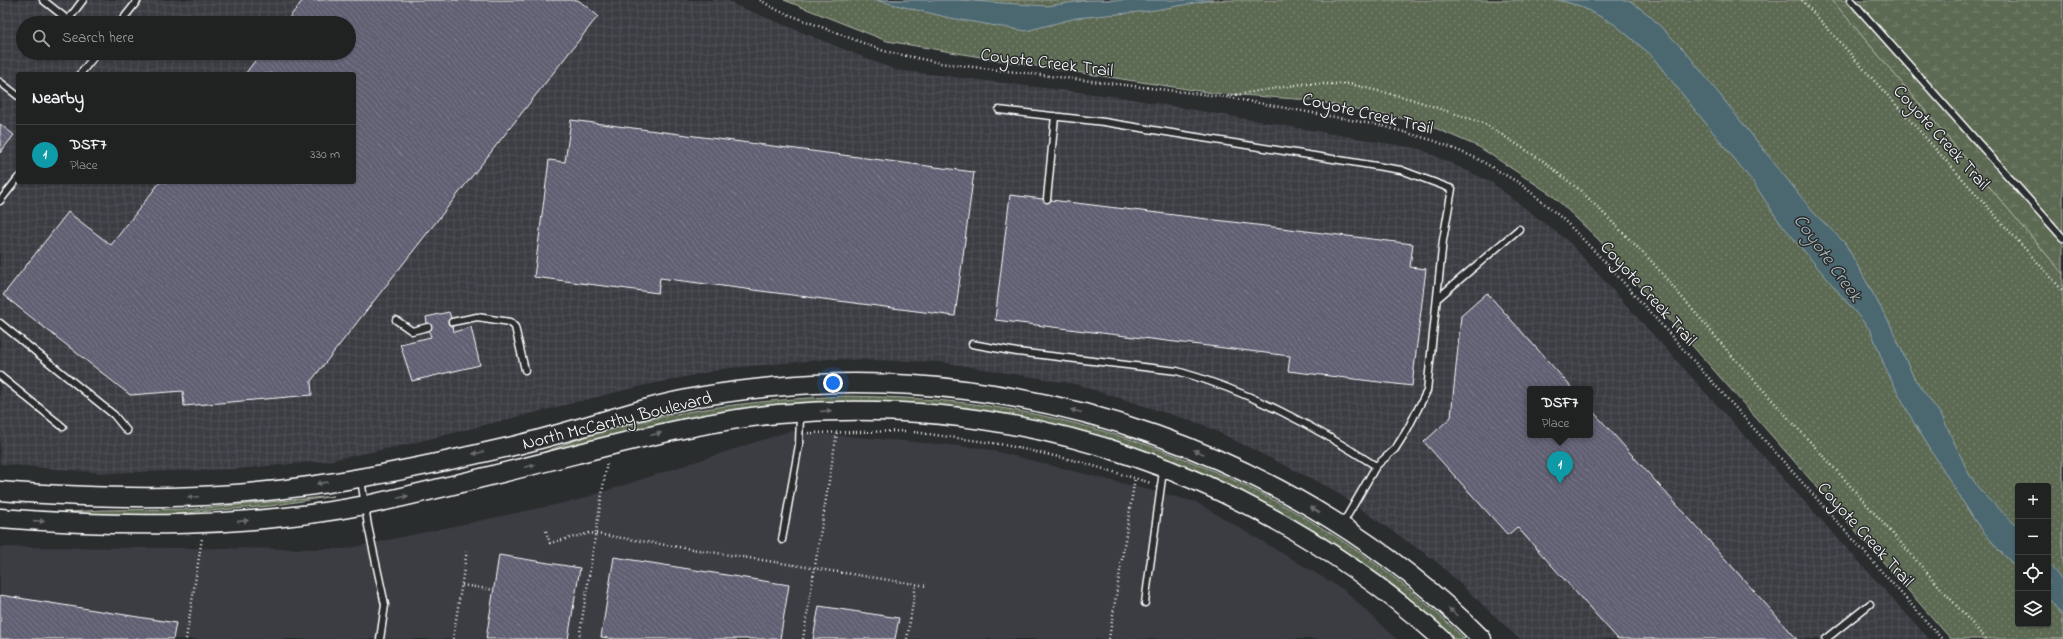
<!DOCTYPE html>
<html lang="en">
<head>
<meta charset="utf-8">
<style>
  body { margin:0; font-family:"Indie Flower",sans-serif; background:#282a2a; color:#f1f3f6 }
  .controls { position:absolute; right:12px; bottom:12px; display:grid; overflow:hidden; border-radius:4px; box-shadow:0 1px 3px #0004 }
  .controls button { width:36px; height:36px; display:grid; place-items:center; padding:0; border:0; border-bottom:1px solid #3d3f40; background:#202222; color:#f1f3f6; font:20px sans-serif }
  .you { position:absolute; left:833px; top:383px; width:14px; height:14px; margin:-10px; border:3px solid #fff; border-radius:50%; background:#1a73e8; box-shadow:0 0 0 6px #1a73e833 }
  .badge { display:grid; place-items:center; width:26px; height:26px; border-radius:50%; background:#b45309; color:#fff; font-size:13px; font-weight:700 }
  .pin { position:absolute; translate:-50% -33px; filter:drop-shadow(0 1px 2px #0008) }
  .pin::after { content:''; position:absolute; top:21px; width:14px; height:12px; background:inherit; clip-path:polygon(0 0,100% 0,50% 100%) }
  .popup { position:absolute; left:1527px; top:386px; width:66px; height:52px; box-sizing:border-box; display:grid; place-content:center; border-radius:4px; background:#202222; filter:drop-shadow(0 1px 3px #0005); font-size:13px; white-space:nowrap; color:#a2a4a5 }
  .popup b { font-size:15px; color:#f1f3f6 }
  .popup::after { content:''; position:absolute; left:50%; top:100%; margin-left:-8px; border:8px solid transparent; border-top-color:#202222 }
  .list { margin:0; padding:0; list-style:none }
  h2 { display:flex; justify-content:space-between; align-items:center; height:52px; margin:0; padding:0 16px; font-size:17px }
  h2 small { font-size:13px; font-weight:400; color:#a2a4a5 }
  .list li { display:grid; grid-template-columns:26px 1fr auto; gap:12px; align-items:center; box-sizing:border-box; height:60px; padding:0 16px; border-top:1px solid #3d3f40 }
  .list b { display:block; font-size:15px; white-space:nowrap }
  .list p { margin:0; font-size:13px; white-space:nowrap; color:#a2a4a5 }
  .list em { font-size:13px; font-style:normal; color:#a2a4a5 }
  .icon { flex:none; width:22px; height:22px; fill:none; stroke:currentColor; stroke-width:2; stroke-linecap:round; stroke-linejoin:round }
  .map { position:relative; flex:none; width:2063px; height:639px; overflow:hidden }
  .search { position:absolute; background:#202222; box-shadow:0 1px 3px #0004; left:16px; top:16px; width:340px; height:44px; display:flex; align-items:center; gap:10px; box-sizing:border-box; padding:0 14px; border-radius:22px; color:#a2a4a5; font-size:15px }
  .panel { position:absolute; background:#202222; box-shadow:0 1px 3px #0004; left:16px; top:72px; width:340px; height:112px; border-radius:4px }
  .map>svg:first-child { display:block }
  .built { fill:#3a3c43 }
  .industrial { fill:url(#industrial-grid); fill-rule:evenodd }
  .grass { fill:url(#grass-dots); stroke:#aeb4a8; fill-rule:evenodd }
  .wetland { fill:url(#wetland-marsh); stroke:#aeb4a8 }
  .water { fill:#4c6771; stroke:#94a4aa }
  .building { fill:url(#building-back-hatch); stroke:#fff }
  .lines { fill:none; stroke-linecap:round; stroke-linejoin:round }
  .lane-casing { stroke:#fff; stroke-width:9 }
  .secondary-casing { stroke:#fff; stroke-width:21 }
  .path { stroke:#fff; stroke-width:2.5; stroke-dasharray:1 3; stroke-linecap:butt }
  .lane { stroke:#2a2d2e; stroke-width:6 }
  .secondary { stroke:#2a2d2e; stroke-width:18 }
  .oneway { fill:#6a6c6d }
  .labels { text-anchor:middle; stroke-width:3; stroke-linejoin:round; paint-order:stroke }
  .street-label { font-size:18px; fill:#fff; stroke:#2a2d2e }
  .water-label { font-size:19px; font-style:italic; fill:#aebbbf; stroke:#2a2d2e }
</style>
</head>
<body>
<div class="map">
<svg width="2063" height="639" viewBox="0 0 2063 639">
  <defs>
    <pattern id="industrial-grid" width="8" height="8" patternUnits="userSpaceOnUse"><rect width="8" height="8" fill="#3a3c43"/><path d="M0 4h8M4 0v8" fill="none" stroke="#4e5056"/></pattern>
    <pattern id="grass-dots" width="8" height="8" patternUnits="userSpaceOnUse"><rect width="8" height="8" fill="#5d6a52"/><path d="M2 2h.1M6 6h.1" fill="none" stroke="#75806c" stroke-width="1.8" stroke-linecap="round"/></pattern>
    <pattern id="wetland-marsh" width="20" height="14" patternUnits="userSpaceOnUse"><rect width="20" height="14" fill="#5d6a52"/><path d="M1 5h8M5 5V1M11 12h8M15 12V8" fill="none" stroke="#75806c"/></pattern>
    <pattern id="building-back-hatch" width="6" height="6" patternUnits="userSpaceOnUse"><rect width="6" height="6" fill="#606073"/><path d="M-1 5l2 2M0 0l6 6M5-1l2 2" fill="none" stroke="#787888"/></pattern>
  </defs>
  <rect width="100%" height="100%" fill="#2a2d2e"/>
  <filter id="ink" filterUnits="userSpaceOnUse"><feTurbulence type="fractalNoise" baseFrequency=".025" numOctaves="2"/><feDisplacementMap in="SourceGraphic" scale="8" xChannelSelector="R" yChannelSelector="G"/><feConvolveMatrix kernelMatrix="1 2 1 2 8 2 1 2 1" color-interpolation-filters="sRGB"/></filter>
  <g filter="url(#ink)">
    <path class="built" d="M 790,431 L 982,448 L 1196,502 L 1344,590 L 1397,639 L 0,639 L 0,547 L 345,549 L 578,500 Z"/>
    <path class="industrial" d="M 0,0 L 728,0 L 735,5 L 895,70 L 1120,97 L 1420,149 L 1491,182 L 1569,242 L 1929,639 L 1519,639 L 1437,562 L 1332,489 L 1204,425 L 1075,384 L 941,362 L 830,359 L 728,368 L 637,387 L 405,445 L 326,461 L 235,469 L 105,473 L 0,464 ZM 23,23 L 349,23 L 349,53 L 23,53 ZM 18,74 L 354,74 L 354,182 L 18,182 ZM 1530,389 L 1590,389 L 1590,435 L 1530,435 Z"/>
    <path class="grass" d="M 784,0 L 1832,0 L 2063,274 L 2063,639 L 1951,639 L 1599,240 L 1552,195 L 1479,147 L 1421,122 L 1310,100 L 1213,93 L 1004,61 L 887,41 ZM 2018,486 L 2048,486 L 2048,624 L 2018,624 Z
      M 845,396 C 895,397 945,399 995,407 C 1169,434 1339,516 1465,639 L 1451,639 L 1384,583 L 1096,440 L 818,407 L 517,462 C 542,453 566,443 591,435 C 674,409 759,400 845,396 Z
      M 334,496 L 270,506 L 196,512 L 158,517 L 32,514 L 103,510 L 195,509 Z"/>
    <path class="wetland" d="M 1832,0 L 2063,0 L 2063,274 Z"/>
    <path class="water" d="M 875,0 L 958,0 L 1047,6 L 1089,0 L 1212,0 L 1149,11 L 1076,18 L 1026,31 L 950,18 Z
      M 1558,0 L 1629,0 L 1649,15 L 1685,51 L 1814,213 L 1845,243 L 1890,324 L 1914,378 L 1942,416 L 1969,474 L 1980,490 L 2018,527 L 2018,569 L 1997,548 L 1975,521 L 1914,423 L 1887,372 L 1871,331 L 1778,220 L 1753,182 L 1650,54 L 1614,24 L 1580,6 Z
      M 2048,563 L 2063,581 L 2063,616 L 2048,598 Z"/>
    <path class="building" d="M 303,0 L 578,0 L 598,16 L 311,381 L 312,395 L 184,406 L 183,391 L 130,395 L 3,295 L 68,212 L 111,245 L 160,182 L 354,182 L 354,74 L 245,74 L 261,53 L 349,53 L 349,23 L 285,23 Z
      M 571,120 L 974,172 L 955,316 L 660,278 L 658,293 L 534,277 L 549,160 L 565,162 Z
      M 0,124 L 14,135 L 0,153 Z
      M 1010,195 L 1043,199 L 1046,203 L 1051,200 L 1413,244 L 1410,267 L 1426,269 L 1412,386 L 1288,371 L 1290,356 L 995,320 Z
      M 1487,293 L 1573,389 L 1530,389 L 1530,435 L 1590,435 L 1590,408 L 1797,639 L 1618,639 L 1517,527 L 1508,535 L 1424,442 L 1451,417 L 1461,316 Z
      M 449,312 L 451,318 L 448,323 L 453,326 L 454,332 L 471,327 L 480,365 L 412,381 L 400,344 L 431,337 L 429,331 L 432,326 L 427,323 L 426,317 Z
      M 499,555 L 580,568 L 568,639 L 486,639 Z
      M 614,557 L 789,585 L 780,639 L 615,639 L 601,637 Z
      M 0,595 L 176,623 L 173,639 L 0,639 Z
      M 819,606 L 899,618 L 895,639 L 813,639 Z"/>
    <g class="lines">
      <defs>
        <path id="lane" d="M 43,0 L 72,23
          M 1851,0 L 2063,238
          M 68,20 L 83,0
          M 120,23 L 138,0
          M 80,74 L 97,53
          M 0,82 L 18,96
          M 999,110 L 1104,122 L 1401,170 L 1452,189 L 1443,240 L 1427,391 L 1407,430 L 1395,449 L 1376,466 L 1342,525
          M 1047,199 L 1055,116
          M 0,201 L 18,178
          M 1438,298 L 1519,229
          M 396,320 L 412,331 L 428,327
          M 452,322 L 477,317 L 510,322 L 515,327 L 525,370
          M 0,323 L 114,415 L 127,431
          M 972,344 L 1017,352 L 1177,371 C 1249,391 1314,426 1376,466
          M 0,376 L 63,427
          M 361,479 L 368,526 L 385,605 L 380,639
          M 782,540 L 799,445 L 800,416
          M 1145,603 L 1163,471
          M 1826,639 L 1870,604"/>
        <path id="secondary" d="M 0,491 C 78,497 157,500 235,494 C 329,487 422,467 513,446 C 559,435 604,420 649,408 C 689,397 732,391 773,387 C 1029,362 1300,456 1482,639
          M 0,518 C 124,528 248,528 371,504 C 445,488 518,469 592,450 C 653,435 715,420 778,414 C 1026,393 1257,474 1442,639"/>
      </defs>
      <use href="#lane" class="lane-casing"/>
      <use href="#secondary" class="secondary-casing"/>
      <path class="path" d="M 760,0 L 777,10 L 884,51 L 940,63 L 1226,97 L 1383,126 L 1435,141 L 1476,158 L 1521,184 L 1564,220 L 1607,264 L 1942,639
        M 1802,0 L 2063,291
        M 1228,96 L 1302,84 L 1350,84 L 1411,99 L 1485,124 L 1543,161 L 1582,192 L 1652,262 L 1732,356 L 1845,480 L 1986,639
        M 914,432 L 1000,444 L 1077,461 L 1151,483
        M 808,433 L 907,431
        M 546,531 L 550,543 L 590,533 L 927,586
        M 462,585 L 494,590
        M 186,639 L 202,538
        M 453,639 L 467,550
        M 579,639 L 607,462
        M 803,639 L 837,432
        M 907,639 L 916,585
        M 1109,639 L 1135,478"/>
      <use href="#lane" class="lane"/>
      <use href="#secondary" class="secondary"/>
    </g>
    <defs><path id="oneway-solid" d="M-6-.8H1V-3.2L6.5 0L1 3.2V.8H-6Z"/></defs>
    <g class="oneway">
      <use href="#oneway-solid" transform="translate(826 411) rotate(-4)"/>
      <use href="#oneway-solid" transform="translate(1076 411) rotate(-165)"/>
      <use href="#oneway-solid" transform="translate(656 434) rotate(-13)"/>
      <use href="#oneway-solid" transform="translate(1199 452) rotate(-158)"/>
      <use href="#oneway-solid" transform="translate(478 453) rotate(168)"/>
      <use href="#oneway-solid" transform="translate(530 466) rotate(-14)"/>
      <use href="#oneway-solid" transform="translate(322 483) rotate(171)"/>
      <use href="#oneway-solid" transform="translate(193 497) rotate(177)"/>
      <use href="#oneway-solid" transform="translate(403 497) rotate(-12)"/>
      <use href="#oneway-solid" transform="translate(1315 510) rotate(-148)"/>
      <use href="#oneway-solid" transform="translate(39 521) rotate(4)"/>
      <use href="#oneway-solid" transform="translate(243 521) rotate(-6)"/>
      <use href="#oneway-solid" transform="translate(1453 612) rotate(-138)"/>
    </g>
  </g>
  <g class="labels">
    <g class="street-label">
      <text transform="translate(1047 62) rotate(7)" y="6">Coyote Creek Trail</text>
      <text transform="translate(1368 113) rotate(13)" y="6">Coyote Creek Trail</text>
      <text transform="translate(1942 137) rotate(48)" y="6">Coyote Creek Trail</text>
      <text transform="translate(1649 293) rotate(48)" y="6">Coyote Creek Trail</text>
      <text transform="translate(617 420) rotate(-14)" y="6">North McCarthy Boulevard</text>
      <text transform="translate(1866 534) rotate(48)" y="6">Coyote Creek Trail</text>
    </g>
    <g class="water-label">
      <text transform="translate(1829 257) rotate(54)" y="7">Coyote Creek</text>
    </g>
  </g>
</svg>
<div class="controls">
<button>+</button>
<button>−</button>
<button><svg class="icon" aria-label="locate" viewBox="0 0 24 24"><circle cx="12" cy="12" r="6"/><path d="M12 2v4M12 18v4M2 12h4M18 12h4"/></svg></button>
<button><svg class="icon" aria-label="layers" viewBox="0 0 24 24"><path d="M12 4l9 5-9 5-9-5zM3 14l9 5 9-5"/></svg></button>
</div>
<div class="you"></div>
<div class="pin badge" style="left:1560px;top:484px;background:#0f9aa8">1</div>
<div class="popup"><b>DSF7</b>Place</div>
<div class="search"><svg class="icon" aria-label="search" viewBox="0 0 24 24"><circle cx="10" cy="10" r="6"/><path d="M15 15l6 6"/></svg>Search here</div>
<section class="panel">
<h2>Nearby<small></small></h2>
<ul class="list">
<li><span class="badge" style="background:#0f9aa8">1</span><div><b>DSF7</b><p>Place</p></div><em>330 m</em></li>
</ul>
</section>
</div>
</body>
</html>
